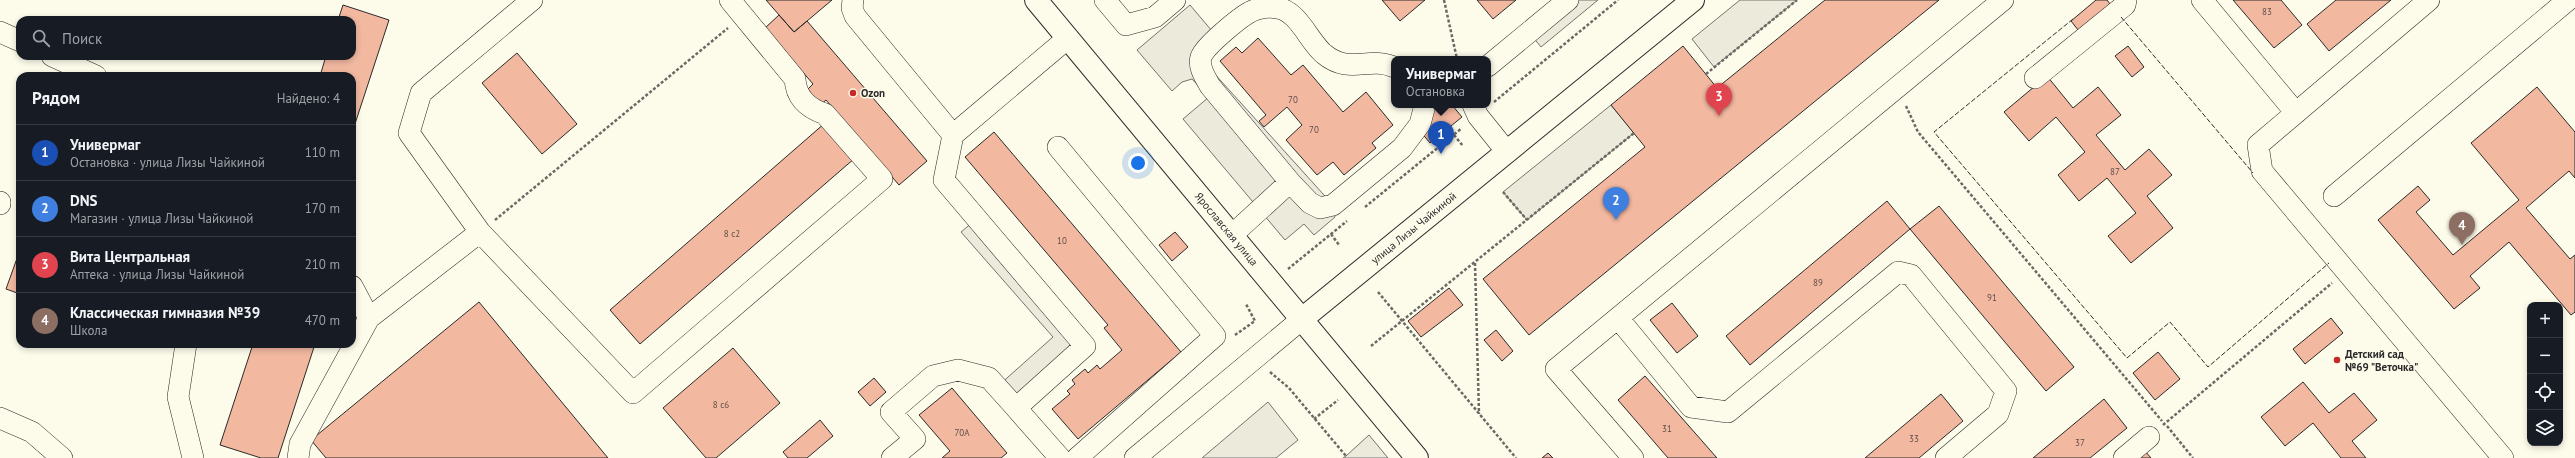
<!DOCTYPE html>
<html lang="ru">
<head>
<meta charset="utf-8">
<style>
  body { margin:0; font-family:"PT Sans",sans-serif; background:#20242c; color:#f1f3f6 }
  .controls { position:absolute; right:12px; bottom:12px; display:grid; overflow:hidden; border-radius:8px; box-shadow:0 2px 6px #0003 }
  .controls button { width:36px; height:36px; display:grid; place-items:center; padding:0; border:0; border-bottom:1px solid #363941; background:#171b24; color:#f1f3f6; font:20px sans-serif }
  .you { position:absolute; left:1138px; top:163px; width:14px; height:14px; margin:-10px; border:3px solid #fff; border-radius:50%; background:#1a73e8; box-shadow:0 0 0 6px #1a73e833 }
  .badge { display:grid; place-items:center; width:26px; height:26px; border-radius:50%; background:#ea580c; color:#fff; font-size:13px; font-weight:700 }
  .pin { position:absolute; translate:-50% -33px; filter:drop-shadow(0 1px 2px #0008) }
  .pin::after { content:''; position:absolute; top:21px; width:14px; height:12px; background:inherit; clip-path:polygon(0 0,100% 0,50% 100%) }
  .popup { position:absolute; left:1391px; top:56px; width:100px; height:52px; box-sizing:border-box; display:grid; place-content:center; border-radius:8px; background:#171b24; filter:drop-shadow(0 1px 3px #0005); font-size:13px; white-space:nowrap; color:#9ea1a6 }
  .popup b { font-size:15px; color:#f1f3f6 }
  .popup::after { content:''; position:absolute; left:50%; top:100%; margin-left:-8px; border:8px solid transparent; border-top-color:#171b24 }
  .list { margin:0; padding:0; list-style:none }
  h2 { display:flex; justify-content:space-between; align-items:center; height:52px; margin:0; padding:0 16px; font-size:17px }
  h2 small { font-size:13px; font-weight:400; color:#9ea1a6 }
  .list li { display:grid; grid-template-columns:26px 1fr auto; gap:12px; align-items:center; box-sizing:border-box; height:56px; padding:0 16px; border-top:1px solid #363941 }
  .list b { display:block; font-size:15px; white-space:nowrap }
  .list p { margin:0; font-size:13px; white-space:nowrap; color:#9ea1a6 }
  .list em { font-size:13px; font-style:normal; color:#9ea1a6 }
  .icon { flex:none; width:22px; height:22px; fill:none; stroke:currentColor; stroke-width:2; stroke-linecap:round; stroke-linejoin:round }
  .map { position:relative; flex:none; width:2575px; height:458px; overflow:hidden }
  .search { position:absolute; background:#171b24; box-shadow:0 2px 6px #0003; left:16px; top:16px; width:340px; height:44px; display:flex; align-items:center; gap:10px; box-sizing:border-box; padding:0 14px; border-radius:12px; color:#9ea1a6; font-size:15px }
  .panel { position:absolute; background:#171b24; box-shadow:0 2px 6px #0003; left:16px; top:72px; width:340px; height:276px; border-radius:12px }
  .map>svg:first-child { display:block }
  .parking { fill:#eceadb; stroke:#74746e }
  .building { fill:#f2b8a0; stroke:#2b2b2b }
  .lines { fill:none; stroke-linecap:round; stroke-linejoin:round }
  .minor-casing { stroke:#2b2b2b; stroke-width:22 }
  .major-casing { stroke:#2b2b2b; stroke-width:24 }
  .path { stroke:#6a6964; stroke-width:2.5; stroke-dasharray:3 2; stroke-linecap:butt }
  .minor { stroke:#fdfbea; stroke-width:21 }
  .major { stroke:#fdfbea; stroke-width:22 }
  .fence { stroke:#2b2b2b; stroke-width:1; stroke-dasharray:5 2; stroke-linecap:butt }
  .poi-dot { fill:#c62828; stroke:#fdfbea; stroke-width:1.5 }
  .labels { text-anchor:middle; stroke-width:3; stroke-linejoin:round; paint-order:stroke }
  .number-label { font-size:9px; fill:#5d4e48 }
  .poi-label { font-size:11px; font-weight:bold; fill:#2b2b2b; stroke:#fdfbea; text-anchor:start }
  .street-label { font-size:11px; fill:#2b2b2b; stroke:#fdfbea }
</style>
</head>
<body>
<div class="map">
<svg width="2575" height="458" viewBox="0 0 2575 458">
  <rect width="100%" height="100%" fill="#fdfbea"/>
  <path class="parking" d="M 1575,0 L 1598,0 L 1541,47 L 1532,36 Z
    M 1740,0 L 1797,0 L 1714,67 L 1692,39 Z
    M 1190,5 L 1223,44 L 1203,61 L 1333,205 L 1335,217 L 1314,235 L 1304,224 L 1285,240 L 1183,119 L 1209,97 L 1192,79 L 1182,82 L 1172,91 L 1137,50 Z
    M 1611,105 L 1634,133 L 1527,220 L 1503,192 Z
    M 973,222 L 1079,343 L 1012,402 L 998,386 L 1053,337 L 961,232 Z
    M 1268,402 L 1298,440 L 1276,458 L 1202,458 Z
    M 1369,435 L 1388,458 L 1343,458 L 1346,456 Z"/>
  <path class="building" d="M 766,0 L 832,0 L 794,32 Z
    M 1382,0 L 1425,0 L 1400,21 Z
    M 1477,0 L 1516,0 L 1493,19 Z
    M 1825,0 L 1939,0 L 1529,335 L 1483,279 L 1645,147 L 1611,105 L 1683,46 L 1717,88 Z
    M 2096,0 L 2107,0 L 2113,8 L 2082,35 L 2071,21 Z
    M 2233,0 L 2281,0 L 2302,25 L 2274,48 Z
    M 2336,0 L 2391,0 L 2329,51 L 2307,24 Z
    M 343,5 L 389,20 L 352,133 L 352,76 L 320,76 L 326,56 L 352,56 L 352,20 L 338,20 Z
    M 779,15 L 794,32 L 807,21 L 927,161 L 899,185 L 826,100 L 818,107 L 805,92 L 813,84 L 765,28 Z
    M 1258,38 L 1291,75 L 1303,65 L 1343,112 L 1366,92 L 1393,125 L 1372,143 L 1376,148 L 1344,175 L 1333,162 L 1317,175 L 1286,140 L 1302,125 L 1287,107 L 1264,127 L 1259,121 L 1266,115 L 1220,61 L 1236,47 L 1242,53 Z
    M 2128,46 L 2144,67 L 2132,77 L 2115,56 Z
    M 517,53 L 577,124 L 542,154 L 482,83 Z
    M 2047,76 L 2073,108 L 2098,87 L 2121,115 L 2096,135 L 2125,170 L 2149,149 L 2172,175 L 2147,196 L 2173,228 L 2131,263 L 2108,236 L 2136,213 L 2107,178 L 2079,201 L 2058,175 L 2085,152 L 2056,117 L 2029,141 L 2004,112 Z
    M 2537,87 L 2575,132 L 2575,178 L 2569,171 L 2526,208 L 2570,259 L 2575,255 L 2575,312 L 2571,315 L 2509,242 L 2470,276 L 2480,288 L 2454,309 L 2378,220 L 2418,186 L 2430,200 L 2416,212 L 2453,255 L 2519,200 L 2471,143 Z
    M 1440,105 L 1452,105 L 1462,117 L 1430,143 L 1420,131 L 1424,118 Z
    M 825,123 L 855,158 L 640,344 L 610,310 Z
    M 994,132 L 1181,352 L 1078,439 L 1052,409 L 1070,394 L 1067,391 L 1075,384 L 1072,380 L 1085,369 L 1088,373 L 1097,365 L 1100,369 L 1122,350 L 1104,328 L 1108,325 L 965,157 Z
    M 1887,201 L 1910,229 L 1750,365 L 1726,336 Z
    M 1939,206 L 2074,367 L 2046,391 L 1910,229 Z
    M 1175,232 L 1188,247 L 1172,261 L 1159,245 Z
    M 20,250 L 20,294 L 6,289 Z
    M 1449,288 L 1463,305 L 1421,337 L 1408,321 Z
    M 479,302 L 608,458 L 326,458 L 311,440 Z
    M 1672,303 L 1698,336 L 1677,353 L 1650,320 Z
    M 2331,318 L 2343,333 L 2305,364 L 2293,349 Z
    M 1496,330 L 1513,351 L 1502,361 L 1484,340 Z
    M 253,344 L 315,344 L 278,458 L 261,458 L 220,445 Z
    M 733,348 L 780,403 L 716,458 L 706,458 L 663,408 Z
    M 2158,352 L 2180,379 L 2155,400 L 2133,373 Z
    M 1645,376 L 1717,458 L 1668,458 L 1618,400 Z
    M 874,378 L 886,392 L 870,406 L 858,392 Z
    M 2303,382 L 2329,413 L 2354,393 L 2377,420 L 2352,441 L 2366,458 L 2341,458 L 2313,423 L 2285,446 L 2261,417 Z
    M 952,388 L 1007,453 L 1001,458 L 942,458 L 950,451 L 919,415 Z
    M 1941,394 L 1963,421 L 1919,458 L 1865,458 Z
    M 2104,399 L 2127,428 L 2090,458 L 2033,458 Z
    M 820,420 L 833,436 L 807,458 L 788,458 L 783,452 Z
    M 2145,451 L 2151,458 L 2137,458 Z
    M 1548,453 L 1553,458 L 1542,458 Z"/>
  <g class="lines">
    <defs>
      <path id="minor" d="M 532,0 L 421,93 L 409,133 L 480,232 L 633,393 L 882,179 L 825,114 C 807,108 796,97 795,79 L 730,0
        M 853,0 L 852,8 L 855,16 L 953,135
        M 1105,0 L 1126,25 L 1155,17 L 1175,0
        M 2202,0 L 2296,113
        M 2429,0 L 2258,145 L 2262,171 L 2503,458
        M 0,32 L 20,41
        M 52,56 L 96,76
        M 1488,66 L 1568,0
        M 1394,67 C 1369,56 1349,75 1324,54 C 1309,42 1298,10 1277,8 C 1268,6 1258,8 1250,12 C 1239,18 1205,46 1201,57 C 1198,67 1205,77 1210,86 L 1290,182 L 1310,203 L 1320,208 L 1333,205 L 1402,148 L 1420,124 L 1425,105
        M 2035,78 L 2125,5 L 2126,0
        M 1473,105 L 1478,116 L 1507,152
        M 1058,147 L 1215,336 L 1077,458
        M 2334,196 L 2568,0
        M 0,202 L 0,204
        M 1232,235 L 1290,182
        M 369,318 L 480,232
        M 1618,318 L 1691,407 L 1728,412 L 1898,272 L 1911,275 L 2006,391 L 1998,414 L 1946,458
        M 186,344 L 178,397 L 193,458
        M 0,418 L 32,432 L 62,458
        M 298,458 L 300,444 L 369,318 L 352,286
        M 892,458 L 915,439 L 891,412 L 933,376 L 958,370 L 989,378 L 1016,408
        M 1060,458 L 1016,408 L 1085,346 L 944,180 L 953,135 L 1068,38
        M 1135,458 L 1302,319
        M 1633,458 L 1556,369 L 2003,0
        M 2124,458 L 2149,437"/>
      <g id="major">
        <path id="s1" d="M 1036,0 L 1417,458"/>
        <path id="s2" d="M 1302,319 L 1693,0"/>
      </g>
    </defs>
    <use href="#minor" class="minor-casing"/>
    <use href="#major" class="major-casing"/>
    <path class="path" d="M 1444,0 L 1457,59
      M 1706,74 L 1797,0
      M 1494,102 L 1618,0
      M 1906,106 L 1918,132 L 2162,421
      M 1454,135 L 1463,146
      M 1503,192 L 1527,220
      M 1365,207 L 1462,128
      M 495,220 L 728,28
      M 1331,234 L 1339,245
      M 1475,263 L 1479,414
      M 1288,269 L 1347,221
      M 1378,292 L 1516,458
      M 1235,335 L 1255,321 L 1246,304
      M 1371,346 L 1634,133
      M 1270,372 L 1289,388 L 1346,456
      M 1314,419 L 1338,400
      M 2163,425 L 2332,283
      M 2167,426 L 2193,458"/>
    <use href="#minor" class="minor"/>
    <use href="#major" class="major"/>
    <path class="fence" d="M 2121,17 L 2253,173
      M 2073,19 L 1934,132 L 2127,358 L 2170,322 L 2208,367 L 2329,263"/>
  </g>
  <g class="poi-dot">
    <circle cx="853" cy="93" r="4"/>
    <circle cx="2337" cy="360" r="4"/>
  </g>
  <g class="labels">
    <g class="number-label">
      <text x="2267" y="15">83</text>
      <text x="1293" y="103">70</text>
      <text x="1314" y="133">70</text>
      <text x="2115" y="175">87</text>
      <text x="732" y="237">8 с2</text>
      <text x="1062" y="244">10</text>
      <text x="1818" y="286">89</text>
      <text x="1992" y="301">91</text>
      <text x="721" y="408">8 с6</text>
      <text x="1667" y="432">31</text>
      <text x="962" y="436">70А</text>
      <text x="1914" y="442">33</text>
      <text x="2080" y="446">37</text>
    </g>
    <g class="poi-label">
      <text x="861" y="97">Ozon</text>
      <text x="2345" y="358">Детский сад<tspan x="2345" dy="13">№69 "Веточка"</tspan></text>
    </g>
    <g class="street-label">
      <text dy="4" stroke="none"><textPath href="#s2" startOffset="144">улица Лизы Чайкиной</textPath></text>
      <text dy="4" stroke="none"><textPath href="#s1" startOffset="298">Ярославская улица</textPath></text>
    </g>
  </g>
</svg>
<div class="controls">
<button>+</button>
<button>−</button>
<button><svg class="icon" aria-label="locate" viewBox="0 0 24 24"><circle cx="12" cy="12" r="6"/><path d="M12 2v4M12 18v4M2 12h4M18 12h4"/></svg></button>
<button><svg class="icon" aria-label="layers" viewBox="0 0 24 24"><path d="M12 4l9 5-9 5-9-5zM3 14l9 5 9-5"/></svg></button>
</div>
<div class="you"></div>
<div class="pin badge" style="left:1441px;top:154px;background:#1a4fb4">1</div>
<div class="popup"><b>Универмаг</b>Остановка</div>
<div class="pin badge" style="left:1616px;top:220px;background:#3f7fe0">2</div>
<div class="pin badge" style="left:1719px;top:116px;background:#e0444e">3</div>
<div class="pin badge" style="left:2462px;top:245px;background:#8d6e63">4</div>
<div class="search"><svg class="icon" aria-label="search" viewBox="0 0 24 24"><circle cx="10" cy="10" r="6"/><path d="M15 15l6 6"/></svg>Поиск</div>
<section class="panel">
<h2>Рядом<small>Найдено: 4</small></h2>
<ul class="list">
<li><span class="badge" style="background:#1a4fb4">1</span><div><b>Универмаг</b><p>Остановка · улица Лизы Чайкиной</p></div><em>110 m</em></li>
<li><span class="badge" style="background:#3f7fe0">2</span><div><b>DNS</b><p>Магазин · улица Лизы Чайкиной</p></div><em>170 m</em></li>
<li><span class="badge" style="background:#e0444e">3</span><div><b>Вита Центральная</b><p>Аптека · улица Лизы Чайкиной</p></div><em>210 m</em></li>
<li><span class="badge" style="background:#8d6e63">4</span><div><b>Классическая гимназия №39</b><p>Школа</p></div><em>470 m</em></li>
</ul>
</section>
</div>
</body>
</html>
